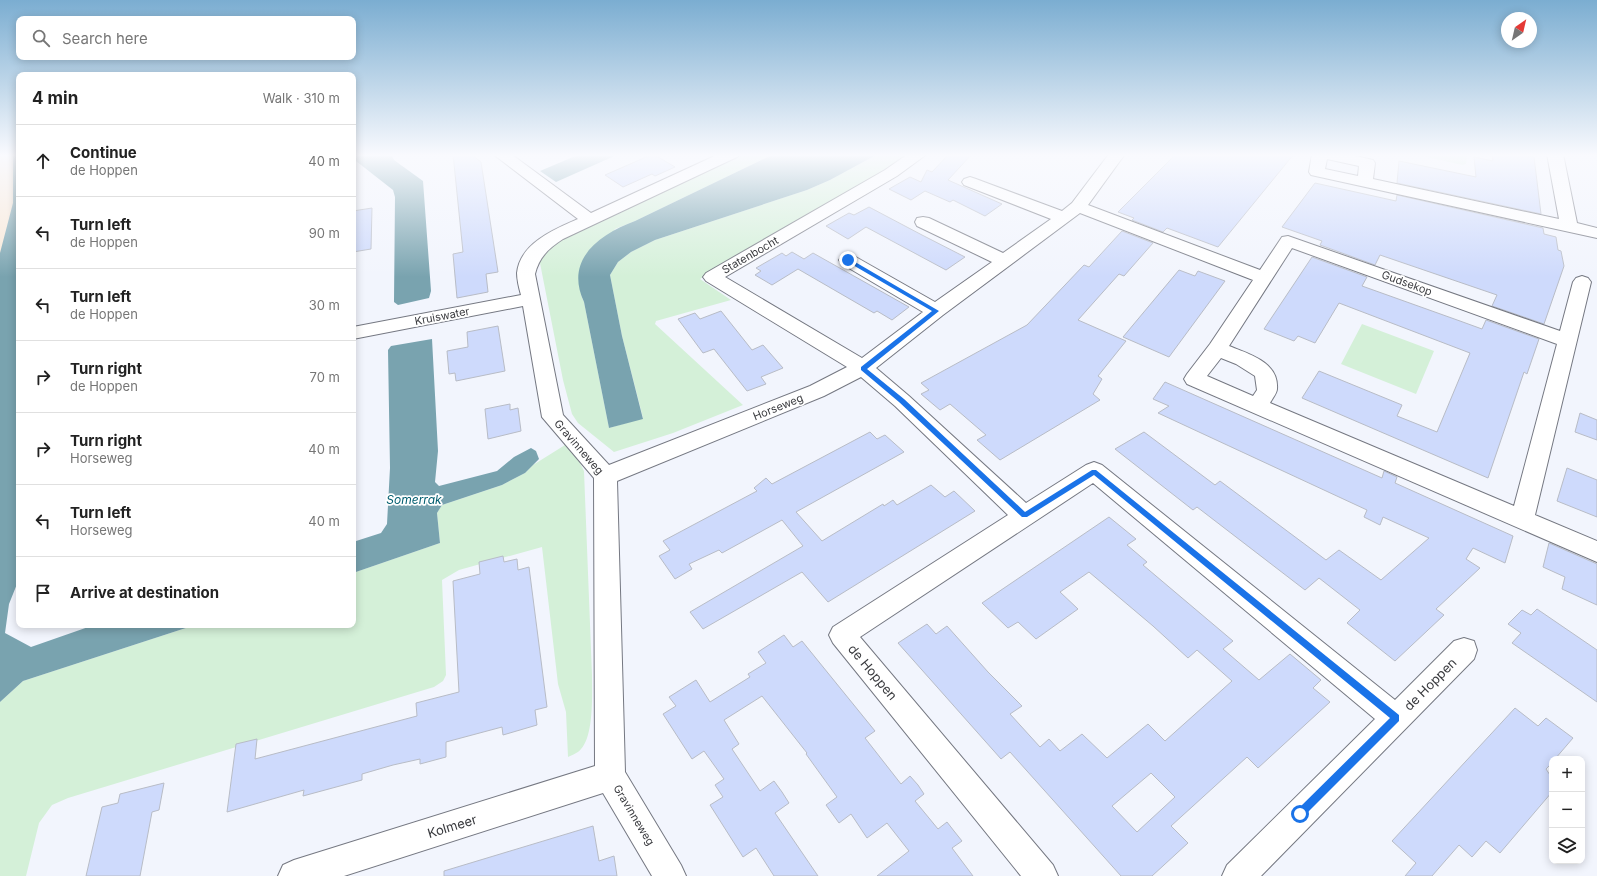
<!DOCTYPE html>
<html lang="en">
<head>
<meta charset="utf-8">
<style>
  body { margin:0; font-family:Inter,sans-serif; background:#f6f6f6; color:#222 }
  .controls { position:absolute; right:12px; bottom:12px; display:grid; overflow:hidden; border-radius:8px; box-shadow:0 2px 10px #0003 }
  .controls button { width:36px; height:36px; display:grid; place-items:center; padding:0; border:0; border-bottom:1px solid #e0e0e0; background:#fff; color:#222; font:20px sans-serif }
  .compass { position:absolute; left:1501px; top:12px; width:36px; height:36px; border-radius:50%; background:#fff; box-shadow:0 2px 10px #0003; rotate:34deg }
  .stop { position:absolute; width:12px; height:12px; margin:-9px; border:3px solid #1a73e8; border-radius:50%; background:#fff }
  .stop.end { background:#1a73e8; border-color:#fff; box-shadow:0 1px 4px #0008 }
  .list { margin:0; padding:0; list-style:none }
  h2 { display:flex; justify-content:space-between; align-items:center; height:52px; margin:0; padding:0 16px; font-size:17px }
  h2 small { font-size:13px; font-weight:400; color:#767676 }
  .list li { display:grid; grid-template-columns:26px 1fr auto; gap:12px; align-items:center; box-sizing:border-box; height:72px; padding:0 16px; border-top:1px solid #e0e0e0 }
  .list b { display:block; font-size:15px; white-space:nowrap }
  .list p { margin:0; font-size:13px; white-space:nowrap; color:#767676 }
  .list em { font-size:13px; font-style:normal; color:#767676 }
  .icon { flex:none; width:22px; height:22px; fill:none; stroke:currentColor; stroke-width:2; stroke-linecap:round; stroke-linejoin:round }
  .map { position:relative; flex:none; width:1597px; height:876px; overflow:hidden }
  .search { position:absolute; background:#fff; box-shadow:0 2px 10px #0003; left:16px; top:16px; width:340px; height:44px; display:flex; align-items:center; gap:10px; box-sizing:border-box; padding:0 14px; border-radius:8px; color:#767676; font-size:15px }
  .panel { position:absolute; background:#fff; box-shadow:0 2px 10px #0003; left:16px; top:72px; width:340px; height:556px; border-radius:8px }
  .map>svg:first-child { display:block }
  .industrial { fill:#f9e8d6 }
  .green { fill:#d4f0d8 }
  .water { fill:#79a3af }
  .building { fill:#cedafc; stroke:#b8bcc6; fill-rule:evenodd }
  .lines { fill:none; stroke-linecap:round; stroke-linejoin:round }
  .minor-casing { stroke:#757882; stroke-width:2 }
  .minor { fill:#fff; fill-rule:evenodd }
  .route { fill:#1a73e8 }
  .labels { text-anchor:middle; stroke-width:3.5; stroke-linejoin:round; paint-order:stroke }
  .street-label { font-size:11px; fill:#3a3b3f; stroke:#fff }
  .water-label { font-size:12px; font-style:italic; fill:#005d6f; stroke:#fff }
  .near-street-label { font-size:13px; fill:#3a3b3f; stroke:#fff }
</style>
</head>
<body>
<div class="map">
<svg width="1597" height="876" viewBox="0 0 1597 876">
  <rect width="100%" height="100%" fill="#f2f5fd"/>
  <path class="industrial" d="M 0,154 L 19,154 L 0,313 Z"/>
  <path class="green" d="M 742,154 L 774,154 L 635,221 L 615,229 L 581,295 L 584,302 L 609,428 L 643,418 L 622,336 L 610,275 L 618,262 L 631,252 L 655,240 L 807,190 L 830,180 L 878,154 L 911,154 L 700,279 L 731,300 L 656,321 L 655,324 L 743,405 L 673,433 L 614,452 L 578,423 L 572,414 L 563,380 L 539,258 L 543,248 Z
    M 1414,154 L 1467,154 L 1466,164 L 1462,165 Z
    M 1362,324 L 1434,351 L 1416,394 L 1341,364 Z
    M 565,445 L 578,459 L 584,471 L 592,675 C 592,694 594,735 581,749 C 578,753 572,755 568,757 L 566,712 L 558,684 L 542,547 L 459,570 L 442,580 L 446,675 L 443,681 L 434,687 L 68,798 L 52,805 L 39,823 L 26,876 L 0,876 L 0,702 L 23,681 L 195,625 L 353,625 L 353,573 L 440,543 L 437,513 L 442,505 L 502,485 L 525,473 L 533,465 Z"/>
  <path class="water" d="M 13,154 L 19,154 L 19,579 L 9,604 L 5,633 L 31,647 L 94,625 L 195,625 L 23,681 L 0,702 L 0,253 L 13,203 Z
    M 353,154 L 391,154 L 394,160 L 423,181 L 431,291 L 429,298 L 398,305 L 394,302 L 395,197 L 393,190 L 356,161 L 353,162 Z
    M 580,154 L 619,154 L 556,182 L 540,171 Z
    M 774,154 L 878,154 L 830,180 L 807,190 L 655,240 L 631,252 L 618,262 L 610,275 L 622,336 L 643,419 L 609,428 L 584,302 C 564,259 600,234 635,221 Z
    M 432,339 L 438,451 L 435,482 L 439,486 L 497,471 L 514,457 L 531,448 L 536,451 L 539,459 L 525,473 L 502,485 L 442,505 L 437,513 L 440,543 L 353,573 L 353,542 L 381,533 L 387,524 L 390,468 L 388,350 L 391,346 Z"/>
  <path class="building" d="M 453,154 L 471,154 L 481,162 L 498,272 L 486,274 L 488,292 L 457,298 L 453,254 L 463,252 Z
    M 653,154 L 675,167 L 655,176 L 652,174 L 623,187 L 605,175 Z
    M 949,154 L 972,154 L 948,180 L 1002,204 L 985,216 L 953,200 L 950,202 L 925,191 L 911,200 L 889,189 L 910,177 L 921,182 L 927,170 L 932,172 Z
    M 1176,154 L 1294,154 L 1218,247 L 1167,228 L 1163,232 L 1132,220 L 1134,218 L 1118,212 Z
    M 1492,154 L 1521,154 L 1534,157 L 1541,214 L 1397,183 L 1399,161 L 1476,177 L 1474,157 L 1493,161 Z
    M 1315,183 L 1396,201 L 1397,195 L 1543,228 L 1544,234 L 1556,237 L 1558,250 L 1561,251 L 1564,266 L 1544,324 L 1492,306 L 1497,295 L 1380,255 L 1375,265 L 1320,245 L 1322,241 L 1282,227 Z
    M 869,207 L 922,235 L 965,257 L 946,270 L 866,227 L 848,239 L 826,226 L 849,213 L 854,215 Z
    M 372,208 L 371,249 L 353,252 L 353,211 Z
    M 1122,231 L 1153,243 L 1124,276 L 1119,274 L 1078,320 L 1126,341 L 1098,376 L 1102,379 L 1093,394 L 1100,400 L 1000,460 L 977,440 L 986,435 L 950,404 L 940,410 L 921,394 L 929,390 L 921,383 L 1027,325 L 1084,265 L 1089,267 Z
    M 792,252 L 804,259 L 813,253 L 909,307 L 892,320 L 877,311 L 874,313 L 798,269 L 772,285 L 755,275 L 761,271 L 756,268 L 782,253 L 786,256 Z
    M 1312,257 L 1367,277 L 1362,286 L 1460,321 L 1482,329 L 1486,320 L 1539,339 L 1527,374 L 1524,372 L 1488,478 L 1302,398 L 1319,371 L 1402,405 L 1397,416 L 1437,432 L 1470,353 L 1339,303 L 1315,343 L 1298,336 L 1294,341 L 1264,329 Z
    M 1179,270 L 1195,276 L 1198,271 L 1225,281 L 1169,357 L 1123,337 Z
    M 721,311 L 752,350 L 763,345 L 783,368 L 761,377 L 766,384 L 747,391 L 714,349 L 703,353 L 678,319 L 695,313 L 700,319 Z
    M 498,326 L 505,371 L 456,381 L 455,373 L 449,374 L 447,351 L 468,347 L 467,332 Z
    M 1165,382 L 1382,478 L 1384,471 L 1397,477 L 1395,483 L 1513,536 L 1505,563 L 1473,548 L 1466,559 L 1480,568 L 1436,609 L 1444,615 L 1395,661 L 1347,623 L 1360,610 L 1319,578 L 1305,590 L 1197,507 L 1193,510 L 1115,449 L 1144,432 L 1215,485 L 1220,481 L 1326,560 L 1339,550 L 1381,580 L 1429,538 L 1383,517 L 1380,525 L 1364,517 L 1367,510 L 1158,413 L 1169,406 L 1153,399 Z
    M 510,404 L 510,410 L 518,408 L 521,431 L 488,439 L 485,409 Z
    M 1580,413 L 1597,420 L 1597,440 L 1575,432 Z
    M 870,432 L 877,439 L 885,435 L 904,452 L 796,512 L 822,541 L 883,504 L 884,506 L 893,500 L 897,505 L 931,485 L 945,497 L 954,491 L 975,511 L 828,602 L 802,572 L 703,629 L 690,612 L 803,546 L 782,520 L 722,553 L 719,550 L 689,564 L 692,569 L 675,579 L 659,556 L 670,550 L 663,541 L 757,491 L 754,488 L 766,478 L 772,484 Z
    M 1567,468 L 1597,480 L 1597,517 L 1557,501 Z
    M 1109,517 L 1136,539 L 1127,545 L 1147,562 L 1143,565 L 1233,641 L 1223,649 L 1259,680 L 1290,654 L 1321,680 L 1313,688 L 1330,702 L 1258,768 L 1247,757 L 1171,826 L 1188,843 L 1152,876 L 1121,876 L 1010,752 L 1001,759 L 898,643 L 927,624 L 936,634 L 947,626 L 988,672 L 1022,706 L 1010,714 L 1040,747 L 1049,739 L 1060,751 L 1082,734 L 1107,758 L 1148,724 L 1165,741 L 1232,681 L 1197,650 L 1188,658 L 1153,626 L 1089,572 L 1060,592 L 1078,609 L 1036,639 L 1018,622 L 1008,628 L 982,603 ZM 1151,773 L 1175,797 L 1137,832 L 1112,806 Z
    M 1549,543 L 1597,564 L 1597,605 L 1562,589 L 1565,577 L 1543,567 Z
    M 503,556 L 504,562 L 517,559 L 518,570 L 529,567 L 547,707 L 535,710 L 537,725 L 503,735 L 502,727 L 446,742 L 446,757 L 420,764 L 420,759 L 393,765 L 362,774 L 362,780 L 303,796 L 304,790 L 227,812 L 236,744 L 257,739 L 255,759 L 417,716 L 416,703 L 459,692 L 453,581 L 480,574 L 479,562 Z
    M 1537,609 L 1597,650 L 1597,702 L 1512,643 L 1521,633 L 1508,624 L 1522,610 L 1531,615 Z
    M 784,635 L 793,647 L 802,641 L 875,731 L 865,738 L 901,784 L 910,776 L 918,785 L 924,794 L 915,801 L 938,829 L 947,822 L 954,831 L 962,841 L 952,848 L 973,876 L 877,876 L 909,851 L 887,823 L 867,838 L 851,814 L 839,823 L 826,805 L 837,797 L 806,754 L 807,753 L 762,696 L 724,720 L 739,744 L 732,749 L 760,791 L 774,781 L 782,792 L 789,803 L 775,813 L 818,876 L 774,876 L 756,848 L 743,857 L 710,805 L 723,797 L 715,785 L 724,779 L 704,751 L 692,759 L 663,714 L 676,706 L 669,697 L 696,680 L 710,702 L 750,677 L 748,674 L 766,663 L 758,652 Z
    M 1515,708 L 1538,726 L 1546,718 L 1573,738 L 1555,759 L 1552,759 L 1552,763 L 1546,769 L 1552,778 L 1552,792 L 1500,853 L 1486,841 L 1472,857 L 1459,845 L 1432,876 L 1405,876 L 1416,863 L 1392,841 Z
    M 164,783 L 159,810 L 152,812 L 140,876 L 86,876 L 102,807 L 118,803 L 120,794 Z
    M 593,826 L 599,861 L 614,856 L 617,876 L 444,876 L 444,871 Z"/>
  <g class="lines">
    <defs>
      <path id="minor" d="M 493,154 L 511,154 L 591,213 L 719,154 L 740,154 L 737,157 L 563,239 C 549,248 539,257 535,274 L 563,415 L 609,465 L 810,386 L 847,367 L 706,281 L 703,277 L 706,273 L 885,170 L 908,154 L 927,154 L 897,176 L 725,277 L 862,358 L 923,312 L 842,264 L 839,260 L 842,256 L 848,255 L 854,256 L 935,302 L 992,262 L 917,226 L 915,222 L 917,218 L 923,217 L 929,218 L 1003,253 L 1051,219 L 964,185 L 962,182 L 964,179 L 970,177 L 976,179 L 1062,211 L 1072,203 L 1109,154 L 1125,154 L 1088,205 L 1260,270 L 1282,237 L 1288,236 L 1560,331 L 1573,282 L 1576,278 L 1582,276 L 1588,278 L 1591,282 L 1535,515 L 1597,541 L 1597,562 L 1187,384 L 1184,379 L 1187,374 L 1210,344 L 1253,280 L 1080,213 L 943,315 L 876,368 L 909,396 L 1026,503 L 1086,465 L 1094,462 L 1102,465 L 1395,700 L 1454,641 L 1464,638 L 1474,641 L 1477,650 L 1474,659 L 1261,876 L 1222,876 L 1227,865 L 1375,719 L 1093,483 L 860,637 L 1053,865 L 1058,876 L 1021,876 L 833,643 L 829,635 L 833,627 L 1008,515 L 895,406 L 861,377 L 824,396 L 617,481 L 625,772 L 681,865 L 686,876 L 652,876 L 603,793 L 344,876 L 278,876 L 283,865 L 294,860 L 595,766 L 594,478 L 542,417 L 523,306 L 353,339 L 353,327 L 521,295 C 519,288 517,280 517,273 C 520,243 555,229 578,219 ZM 1292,248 L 1557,344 L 1514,506 L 1270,403 C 1272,399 1277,393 1277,389 C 1279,362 1249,354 1229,346 ZM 1221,358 L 1236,364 L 1255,376 L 1257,390 L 1253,396 L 1207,376 Z
        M 1312,154 L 1347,154 L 1373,160 L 1375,163 L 1373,179 L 1559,219 L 1547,154 L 1563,154 L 1577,223 L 1597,228 L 1597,238 L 1311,175 L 1309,172 ZM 1327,159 L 1359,166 L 1358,176 L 1325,169 Z"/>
    </defs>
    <use href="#minor" class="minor-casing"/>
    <use href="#minor" class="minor"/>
  </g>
  <linearGradient id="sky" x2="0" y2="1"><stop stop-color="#7badd1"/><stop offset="0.56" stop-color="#f9fafe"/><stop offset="1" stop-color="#f9fafe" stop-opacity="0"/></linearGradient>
  <rect width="1597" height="277" fill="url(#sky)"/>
  <path class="route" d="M 846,259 L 850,259 L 939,311 L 867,369 L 904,399 L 1025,512 L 1092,470 L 1096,470 L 1399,715 L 1399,721 L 1303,817 L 1296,817 L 1296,811 L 1390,718 L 1094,475 L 1027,517 L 1022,517 L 899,402 L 861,370 L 861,367 L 932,311 L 846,261 Z"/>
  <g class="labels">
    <g class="street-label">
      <text transform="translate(750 255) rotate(-30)" y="4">Statenbocht</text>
      <text transform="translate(1407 283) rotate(20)" y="4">Gudsekop</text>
      <text transform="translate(442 316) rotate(-11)" y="4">Kruiswater</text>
      <text transform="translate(778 407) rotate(-22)" y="4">Horseweg</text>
      <text transform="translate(579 447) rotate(49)" y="4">Gravinneweg</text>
      <text transform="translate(634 815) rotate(59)" y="4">Gravinneweg</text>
    </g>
    <g class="water-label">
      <text x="414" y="504">Somerrak</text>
    </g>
    <g class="near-street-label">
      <text transform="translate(873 672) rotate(50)" y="5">de Hoppen</text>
      <text transform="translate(1430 684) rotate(-45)" y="5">de Hoppen</text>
      <text transform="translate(452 826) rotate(-17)" y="5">Kolmeer</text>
    </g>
  </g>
</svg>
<div class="controls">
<button>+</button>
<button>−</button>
<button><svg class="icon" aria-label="layers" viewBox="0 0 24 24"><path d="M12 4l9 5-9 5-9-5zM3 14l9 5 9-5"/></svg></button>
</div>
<svg class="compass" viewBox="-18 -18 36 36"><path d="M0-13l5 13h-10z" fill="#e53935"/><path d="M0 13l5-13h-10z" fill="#767676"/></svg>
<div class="stop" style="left:1300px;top:814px"></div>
<div class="stop end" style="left:848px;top:260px"></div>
<div class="search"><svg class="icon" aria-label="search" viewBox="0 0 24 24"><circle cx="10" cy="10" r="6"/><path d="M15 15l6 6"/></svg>Search here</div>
<section class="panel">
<h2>4 min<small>Walk · 310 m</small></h2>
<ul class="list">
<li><svg class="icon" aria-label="ahead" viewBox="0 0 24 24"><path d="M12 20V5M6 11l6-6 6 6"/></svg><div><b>Continue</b><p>de Hoppen</p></div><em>40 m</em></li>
<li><svg class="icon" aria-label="left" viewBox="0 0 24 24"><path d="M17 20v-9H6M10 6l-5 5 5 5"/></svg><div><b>Turn left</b><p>de Hoppen</p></div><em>90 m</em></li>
<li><svg class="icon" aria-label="left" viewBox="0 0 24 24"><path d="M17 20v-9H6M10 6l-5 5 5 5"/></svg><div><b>Turn left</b><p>de Hoppen</p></div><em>30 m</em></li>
<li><svg class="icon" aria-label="right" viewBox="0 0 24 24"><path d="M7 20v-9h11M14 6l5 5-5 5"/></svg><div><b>Turn right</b><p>de Hoppen</p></div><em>70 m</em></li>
<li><svg class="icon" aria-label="right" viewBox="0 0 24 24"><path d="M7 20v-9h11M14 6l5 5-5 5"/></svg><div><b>Turn right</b><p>Horseweg</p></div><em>40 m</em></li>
<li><svg class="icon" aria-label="left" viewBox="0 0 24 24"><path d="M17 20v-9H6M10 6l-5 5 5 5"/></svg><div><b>Turn left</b><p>Horseweg</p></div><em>40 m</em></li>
<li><svg class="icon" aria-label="arrive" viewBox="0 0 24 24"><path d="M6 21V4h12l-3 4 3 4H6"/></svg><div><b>Arrive at destination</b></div></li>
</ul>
</section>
</div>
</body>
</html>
